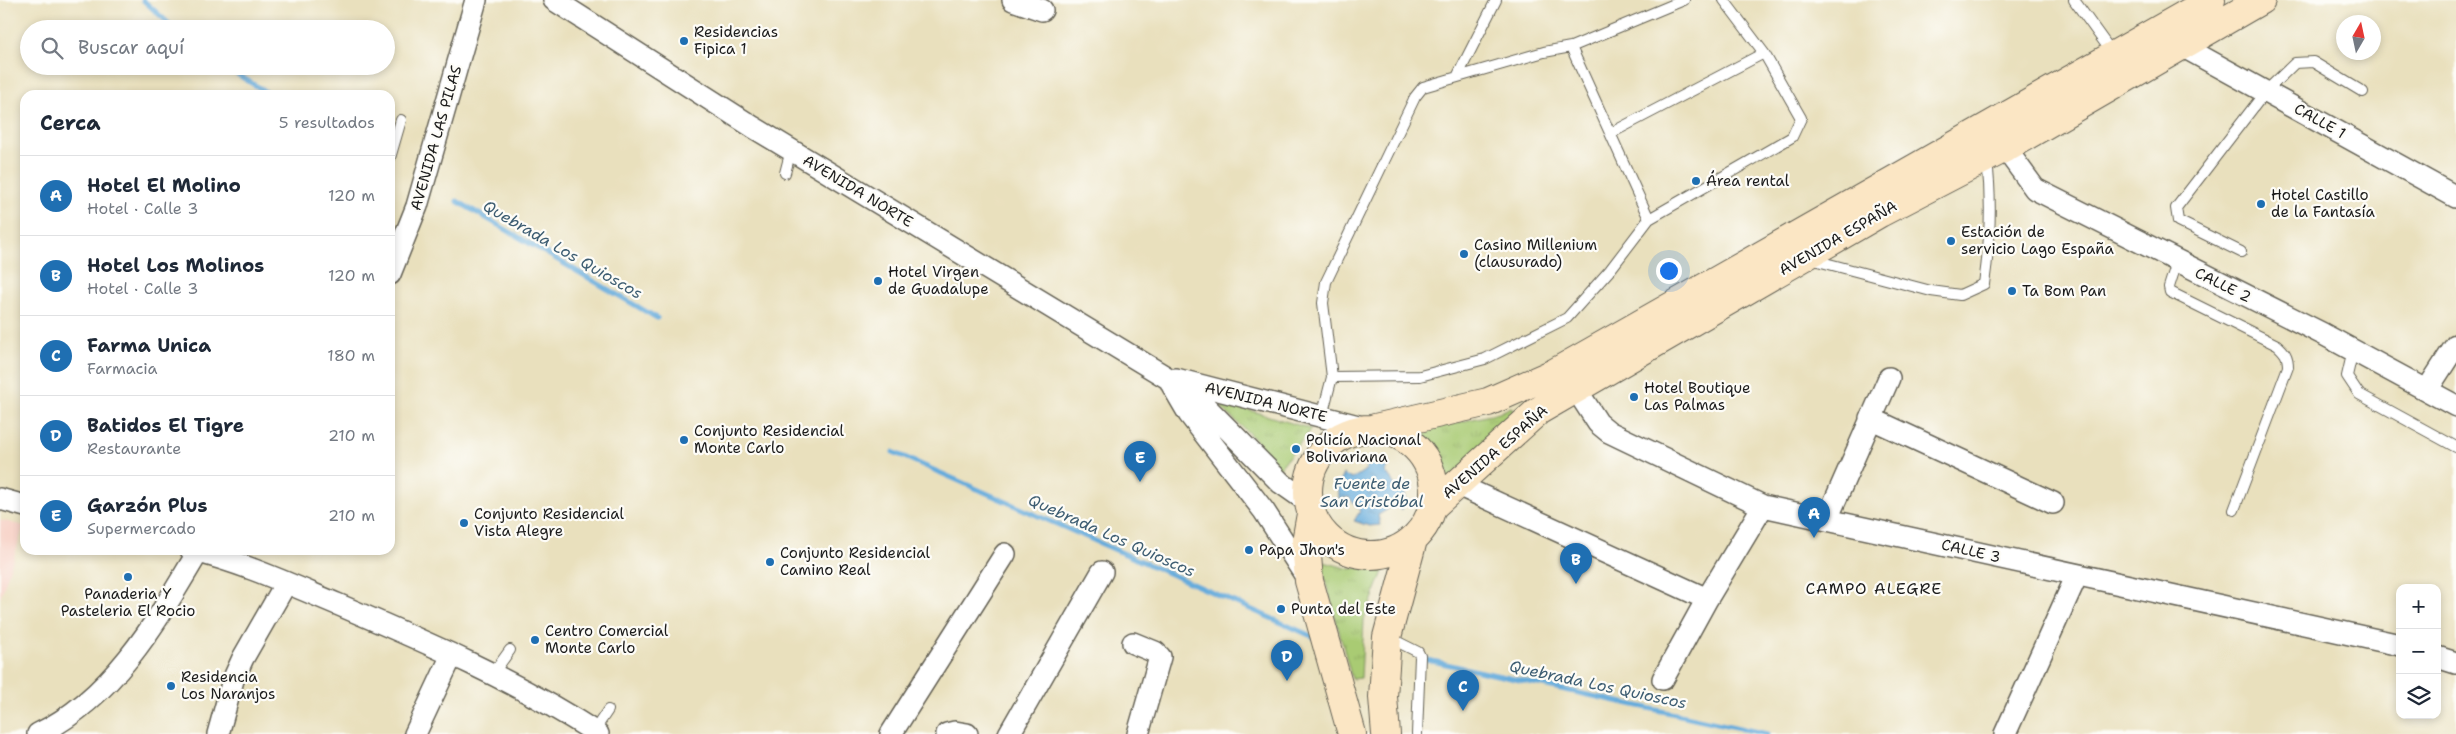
<!DOCTYPE html>
<html lang="es">
<head>
<meta charset="utf-8">
<style>
  body { margin:0; font-family:"Shantell Sans",sans-serif; background:#f2f2f3; color:#1f2937 }
  .controls { position:absolute; right:15px; bottom:15px; display:grid; overflow:hidden; border-radius:10px; box-shadow:0 2px 8px #0003 }
  .controls button { width:45px; height:45px; display:grid; place-items:center; padding:0; border:0; border-bottom:1px solid #e0e1e3; background:#fff; color:#1f2937; font:25px sans-serif }
  .compass { position:absolute; left:2336px; top:15px; width:45px; height:45px; border-radius:50%; background:#fff; box-shadow:0 2px 8px #0003; rotate:9deg }
  .you { position:absolute; left:1668px; top:270px; width:18px; height:18px; margin:-12px; border:4px solid #fff; border-radius:50%; background:#1a73e8; box-shadow:0 0 0 8px #1a73e833 }
  .badge { display:grid; place-items:center; width:32px; height:32px; border-radius:50%; background:#1f6fb2; color:#fff; font-size:16px; font-weight:700 }
  .pin { position:absolute; translate:-50% -41px; filter:drop-shadow(0 1px 2px #0008) }
  .pin::after { content:''; position:absolute; top:26px; width:18px; height:15px; background:inherit; clip-path:polygon(0 0,100% 0,50% 100%) }
  .list { margin:0; padding:0; list-style:none }
  h2 { display:flex; justify-content:space-between; align-items:center; height:65px; margin:0; padding:0 20px; font-size:21px }
  h2 small { font-size:16px; font-weight:400; color:#747a83 }
  .list li { display:grid; grid-template-columns:32px 1fr auto; gap:15px; align-items:center; box-sizing:border-box; height:80px; padding:0 20px; border-top:1px solid #e0e1e3 }
  .list b { display:block; font-size:19px; white-space:nowrap }
  .list p { margin:0; font-size:16px; white-space:nowrap; color:#747a83 }
  .list em { font-size:16px; font-style:normal; color:#747a83 }
  .icon { flex:none; width:28px; height:28px; fill:none; stroke:currentColor; stroke-width:2; stroke-linecap:round; stroke-linejoin:round }
  .map { position:relative; flex:none; width:2456px; height:734px; overflow:hidden }
  .search { position:absolute; background:#fff; box-shadow:0 2px 8px #0003; left:20px; top:20px; width:375px; height:55px; display:flex; align-items:center; gap:12px; box-sizing:border-box; padding:0 18px; border-radius:28px; color:#747a83; font-size:19px }
  .panel { position:absolute; background:#fff; box-shadow:0 2px 8px #0003; left:20px; top:90px; width:375px; height:465px; border-radius:15px }
  .map>svg:first-child { display:block }
  .built { fill:#f7d1c6 }
  .park { fill:url(#park-tufts); stroke:#627448 }
  .water { fill:url(#water-ripples); stroke:#41647c }
  .lines { fill:none; stroke-linecap:round; stroke-linejoin:round }
  .stream { stroke:#66acdc; stroke-width:5 }
  .lane-casing { stroke:#646154; stroke-width:12 }
  .street-casing { stroke:#646154; stroke-width:24 }
  .secondary-casing { stroke:#646154; stroke-width:30 }
  .lane { stroke:#fff; stroke-width:10 }
  .street { stroke:#fff; stroke-width:21 }
  .secondary { stroke:#fbe6c4; stroke-width:28 }
  .poi-dot { fill:#1f6fb2; stroke:#fdfcf7; stroke-width:2 }
  .labels { text-anchor:middle; stroke-width:4.5; stroke-linejoin:round; paint-order:stroke }
  .poi-label { font-size:15px; fill:#1c1c1c; stroke:#fdfcf7; text-anchor:start }
  .street-label { font-size:15px; fill:#1c1c1c; stroke:#fdfcf7 }
  .water-label { font-size:16px; font-style:italic; fill:#3d5d72; stroke:#fdfcf7 }
  .neighbourhood-label { font-size:16px; letter-spacing:1px; fill:#1c1c1c; stroke:#fdfcf7 }
</style>
</head>
<body>
<div class="map">
<svg width="2456" height="734" viewBox="0 0 2456 734">
  <defs>
    <pattern id="park-tufts" width="24" height="20" patternUnits="userSpaceOnUse" patternTransform="scale(1.25)"><rect width="24" height="20" fill="#a9cb73"/><path d="M3 7l-1-3M5 7V3M7 7l1-3M15 17l-1-3M17 17v-4M19 17l1-3" fill="none" stroke="#91ae63"/></pattern>
    <pattern id="water-ripples" width="26" height="14" patternUnits="userSpaceOnUse" patternTransform="scale(1.25)"><rect width="26" height="14" fill="#66acdc"/><path d="M2 4q2-2 4 0t4 0M15 11q2-2 4 0t4 0" fill="none" stroke="#538bb2"/></pattern>
  </defs>
  <rect width="100%" height="100%" fill="#fdfcf7"/>
  <filter id="ink" filterUnits="userSpaceOnUse"><feTurbulence type="fractalNoise" baseFrequency=".02" numOctaves="2"/><feDisplacementMap in="SourceGraphic" scale="10" xChannelSelector="R" yChannelSelector="G"/><feConvolveMatrix kernelMatrix="1 2 1 2 8 2 1 2 1" color-interpolation-filters="sRGB"/></filter>
  <filter id="wash" filterUnits="userSpaceOnUse"><feTurbulence type="fractalNoise" baseFrequency=".0096" numOctaves="4" result="noise"/><feDisplacementMap in="SourceGraphic" scale="20" xChannelSelector="R" yChannelSelector="G"/><feGaussianBlur stdDeviation="1.12" result="paint"/><feColorMatrix in="noise" values="0 0 0 0 0 0 0 0 0 0 0 0 0 0 0 0 0 1.4 0 .05"/><feComposite in="paint" operator="in"/></filter>
  <g filter="url(#wash)">
    <rect width="100%" height="100%" fill="#e9e0bd"/>
    <path class="built" d="M 0,520 L 24,526 L 0,599 Z"/>
    <path class="park" d="M 1226,403 L 1311,429 L 1278,470 L 1257,441 L 1222,408 Z
      M 1511,407 L 1517,418 L 1446,482 C 1444,459 1437,448 1420,431 L 1499,413 Z
      M 1320,561 L 1350,569 L 1386,564 L 1364,620 L 1361,678 L 1352,679 Z"/>
    <path class="water" d="M 1370,458 L 1390,463 L 1385,472 L 1390,477 L 1395,486 L 1405,484 L 1405,500 L 1401,510 L 1392,504 L 1387,510 L 1378,515 L 1380,525 L 1369,526 L 1354,521 L 1360,511 L 1349,497 L 1339,499 C 1338,490 1339,482 1343,474 L 1352,479 L 1367,469 L 1365,459 Z"/>
    <g class="lines">
      <path class="stream" d="M 143,0 L 175,29
        M 224,66 L 271,95
        M 457,201 L 657,318
        M 893,452 L 1316,638
        M 1423,659 L 1767,734"/>
    </g>
  </g>
  <g filter="url(#ink)">
    <g class="lines">
      <defs>
        <path id="lane" d="M 2074,0 L 2113,54
          M 1571,47 L 1649,219
          M 1457,77 L 1496,0
          M 1611,133 L 1764,53
          M 390,158 L 401,120
          M 785,173 L 791,150
          M 2241,252 L 2178,221 L 2176,208 L 2266,91 L 2295,63 L 2313,62 L 2363,92
          M 1810,259 L 1931,291 L 1960,295 L 1984,284 C 1990,243 1992,202 1987,161
          M 2177,262 L 2169,287 L 2170,292 L 2277,345 C 2285,352 2288,356 2288,367 L 2234,510
          M 2353,350 L 2347,376 L 2359,394 L 2456,447
          M 1332,377 L 1420,376 L 1485,359 L 1567,318 L 1610,270 L 1649,219 L 1792,137 L 1801,118 L 1764,53 L 1724,0
          M 1322,416 L 1332,377 L 1323,303 L 1326,282 L 1415,97 L 1423,87 L 1544,52 L 1571,47 L 1684,0
          M 1390,638 L 1418,652 L 1420,656 L 1417,734
          M 492,675 L 510,650
          M 594,731 L 608,710"/>
        <path id="street" d="M 554,0 L 753,127 L 1166,377 L 1203,404 L 1281,483 L 1308,502
          M 1013,0 L 1042,10
          M 2182,46 L 2456,197
          M 2005,148 L 2035,189 L 2323,334 L 2456,406
          M 390,274 L 417,206 L 476,0
          M 1176,379 L 1366,428
          M 1172,385 L 1189,414 L 1264,511 L 1309,581
          M 1576,389 L 1598,423 L 1609,432 L 1763,506 L 2400,645
          M 2427,390 L 2456,345
          M 1870,418 L 2053,503
          M 1458,485 L 1707,599 L 1763,506
          M 0,499 L 25,506
          M 1827,519 L 1889,378
          M 191,550 C 241,562 289,584 337,604 C 426,642 517,681 598,734
          M 1133,643 L 1155,652 L 1160,657 L 1138,734
          M 2437,657 L 2456,663
          M 1663,679 L 1707,599
          M 38,734 C 113,698 157,621 198,552
          M 218,734 L 233,680 L 243,658 L 286,583
          M 415,734 L 452,655
          M 891,734 L 1005,554
          M 947,734 L 955,732 L 967,734
          M 1009,734 L 1102,572
          M 2005,734 L 2077,575"/>
        <path id="secondary" d="M 1375,428 L 1488,402 L 1554,373 L 2211,0
          M1308 492a63 63 0 1 1 126 0a63 63 0 1 1-126 0Z
          M 1434,505 L 1538,411 L 1880,213 L 2005,148 L 2261,0
          M 1311,514 L 1306,542 L 1309,581 L 1352,734
          M 1386,734 L 1383,697 L 1387,637 L 1413,540"/>
      </defs>
      <use href="#lane" class="lane-casing"/>
      <use href="#street" class="street-casing"/>
      <use href="#secondary" class="secondary-casing"/>
      <use href="#lane" class="lane"/>
      <use href="#street" class="street"/>
      <use href="#secondary" class="secondary"/>
    </g>
  </g>
  <g class="poi-dot">
    <circle cx="684" cy="41" r="5"/>
    <circle cx="1696" cy="181" r="5"/>
    <circle cx="2261" cy="204" r="5"/>
    <circle cx="1951" cy="241" r="5"/>
    <circle cx="1464" cy="254" r="5"/>
    <circle cx="878" cy="281" r="5"/>
    <circle cx="2012" cy="291" r="5"/>
    <circle cx="1634" cy="397" r="5"/>
    <circle cx="684" cy="440" r="5"/>
    <circle cx="1296" cy="449" r="5"/>
    <circle cx="464" cy="523" r="5"/>
    <circle cx="1249" cy="550" r="5"/>
    <circle cx="770" cy="562" r="5"/>
    <circle cx="128" cy="577" r="5"/>
    <circle cx="1281" cy="609" r="5"/>
    <circle cx="535" cy="640" r="5"/>
    <circle cx="171" cy="686" r="5"/>
  </g>
  <g class="labels">
    <g class="poi-label">
      <text x="694" y="37">Residencias<tspan x="694" dy="17">Fipica 1</tspan></text>
      <text x="1706" y="186">Área rental</text>
      <text x="2271" y="200">Hotel Castillo<tspan x="2271" dy="17">de la Fantasía</tspan></text>
      <text x="1961" y="237">Estación de<tspan x="1961" dy="17">servicio Lago España</tspan></text>
      <text x="1474" y="250">Casino Millenium<tspan x="1474" dy="17">(clausurado)</tspan></text>
      <text x="888" y="277">Hotel Virgen<tspan x="888" dy="17">de Guadalupe</tspan></text>
      <text x="2022" y="296">Ta Bom Pan</text>
      <text x="1644" y="393">Hotel Boutique<tspan x="1644" dy="17">Las Palmas</tspan></text>
      <text x="694" y="436">Conjunto Residencial<tspan x="694" dy="17">Monte Carlo</tspan></text>
      <text x="1306" y="445">Policía Nacional<tspan x="1306" dy="17">Bolivariana</tspan></text>
      <text x="474" y="519">Conjunto Residencial<tspan x="474" dy="17">Vista Alegre</tspan></text>
      <text x="1259" y="555">Papa Jhon's</text>
      <text x="780" y="558">Conjunto Residencial<tspan x="780" dy="17">Camino Real</tspan></text>
      <text x="128" y="599" text-anchor="middle">Panaderia Y<tspan x="128" dy="17">Pasteleria El Rocio</tspan></text>
      <text x="1291" y="614">Punta del Este</text>
      <text x="545" y="636">Centro Comercial<tspan x="545" dy="17">Monte Carlo</tspan></text>
      <text x="181" y="682">Residencia<tspan x="181" dy="17">Los Naranjos</tspan></text>
    </g>
    <g class="street-label">
      <text transform="translate(2320 121) rotate(29)" y="5">CALLE 1</text>
      <text transform="translate(436 138) rotate(-74)" y="5">AVENIDA LAS PILAS</text>
      <text transform="translate(858 191) rotate(31)" y="5">AVENIDA NORTE</text>
      <text transform="translate(1838 238) rotate(-30)" y="5">AVENIDA ESPAÑA</text>
      <text transform="translate(2223 285) rotate(26)" y="5">CALLE 2</text>
      <text transform="translate(1266 402) rotate(14)" y="5">AVENIDA NORTE</text>
      <text transform="translate(1495 452) rotate(-41)" y="5">AVENIDA ESPAÑA</text>
      <text transform="translate(1971 551) rotate(13)" y="5">CALLE 3</text>
    </g>
    <g class="water-label">
      <text transform="translate(563 249) rotate(30)" y="6">Quebrada Los Quioscos</text>
      <text x="1372" y="489">Fuente de<tspan x="1372" dy="18">San Cristóbal</tspan></text>
      <text transform="translate(1112 535) rotate(24)" y="6">Quebrada Los Quioscos</text>
      <text transform="translate(1598 684) rotate(12)" y="6">Quebrada Los Quioscos</text>
    </g>
    <g class="neighbourhood-label">
      <text x="1874" y="594">CAMPO ALEGRE</text>
    </g>
  </g>
</svg>
<div class="controls">
<button>+</button>
<button>−</button>
<button><svg class="icon" aria-label="layers" viewBox="0 0 24 24"><path d="M12 4l9 5-9 5-9-5zM3 14l9 5 9-5"/></svg></button>
</div>
<svg class="compass" viewBox="-18 -18 36 36"><path d="M0-13l5 13h-10z" fill="#e53935"/><path d="M0 13l5-13h-10z" fill="#747a83"/></svg>
<div class="you"></div>
<div class="pin badge" style="left:1814px;top:538px">A</div>
<div class="pin badge" style="left:1576px;top:584px">B</div>
<div class="pin badge" style="left:1463px;top:711px">C</div>
<div class="pin badge" style="left:1287px;top:681px">D</div>
<div class="pin badge" style="left:1140px;top:482px">E</div>
<div class="search"><svg class="icon" aria-label="search" viewBox="0 0 24 24"><circle cx="10" cy="10" r="6"/><path d="M15 15l6 6"/></svg>Buscar aquí</div>
<section class="panel">
<h2>Cerca<small>5 resultados</small></h2>
<ul class="list">
<li><span class="badge">A</span><div><b>Hotel El Molino</b><p>Hotel · Calle 3</p></div><em>120 m</em></li>
<li><span class="badge">B</span><div><b>Hotel Los Molinos</b><p>Hotel · Calle 3</p></div><em>120 m</em></li>
<li><span class="badge">C</span><div><b>Farma Unica</b><p>Farmacia</p></div><em>180 m</em></li>
<li><span class="badge">D</span><div><b>Batidos El Tigre</b><p>Restaurante</p></div><em>210 m</em></li>
<li><span class="badge">E</span><div><b>Garzón Plus</b><p>Supermercado</p></div><em>210 m</em></li>
</ul>
</section>
</div>
</body>
</html>
